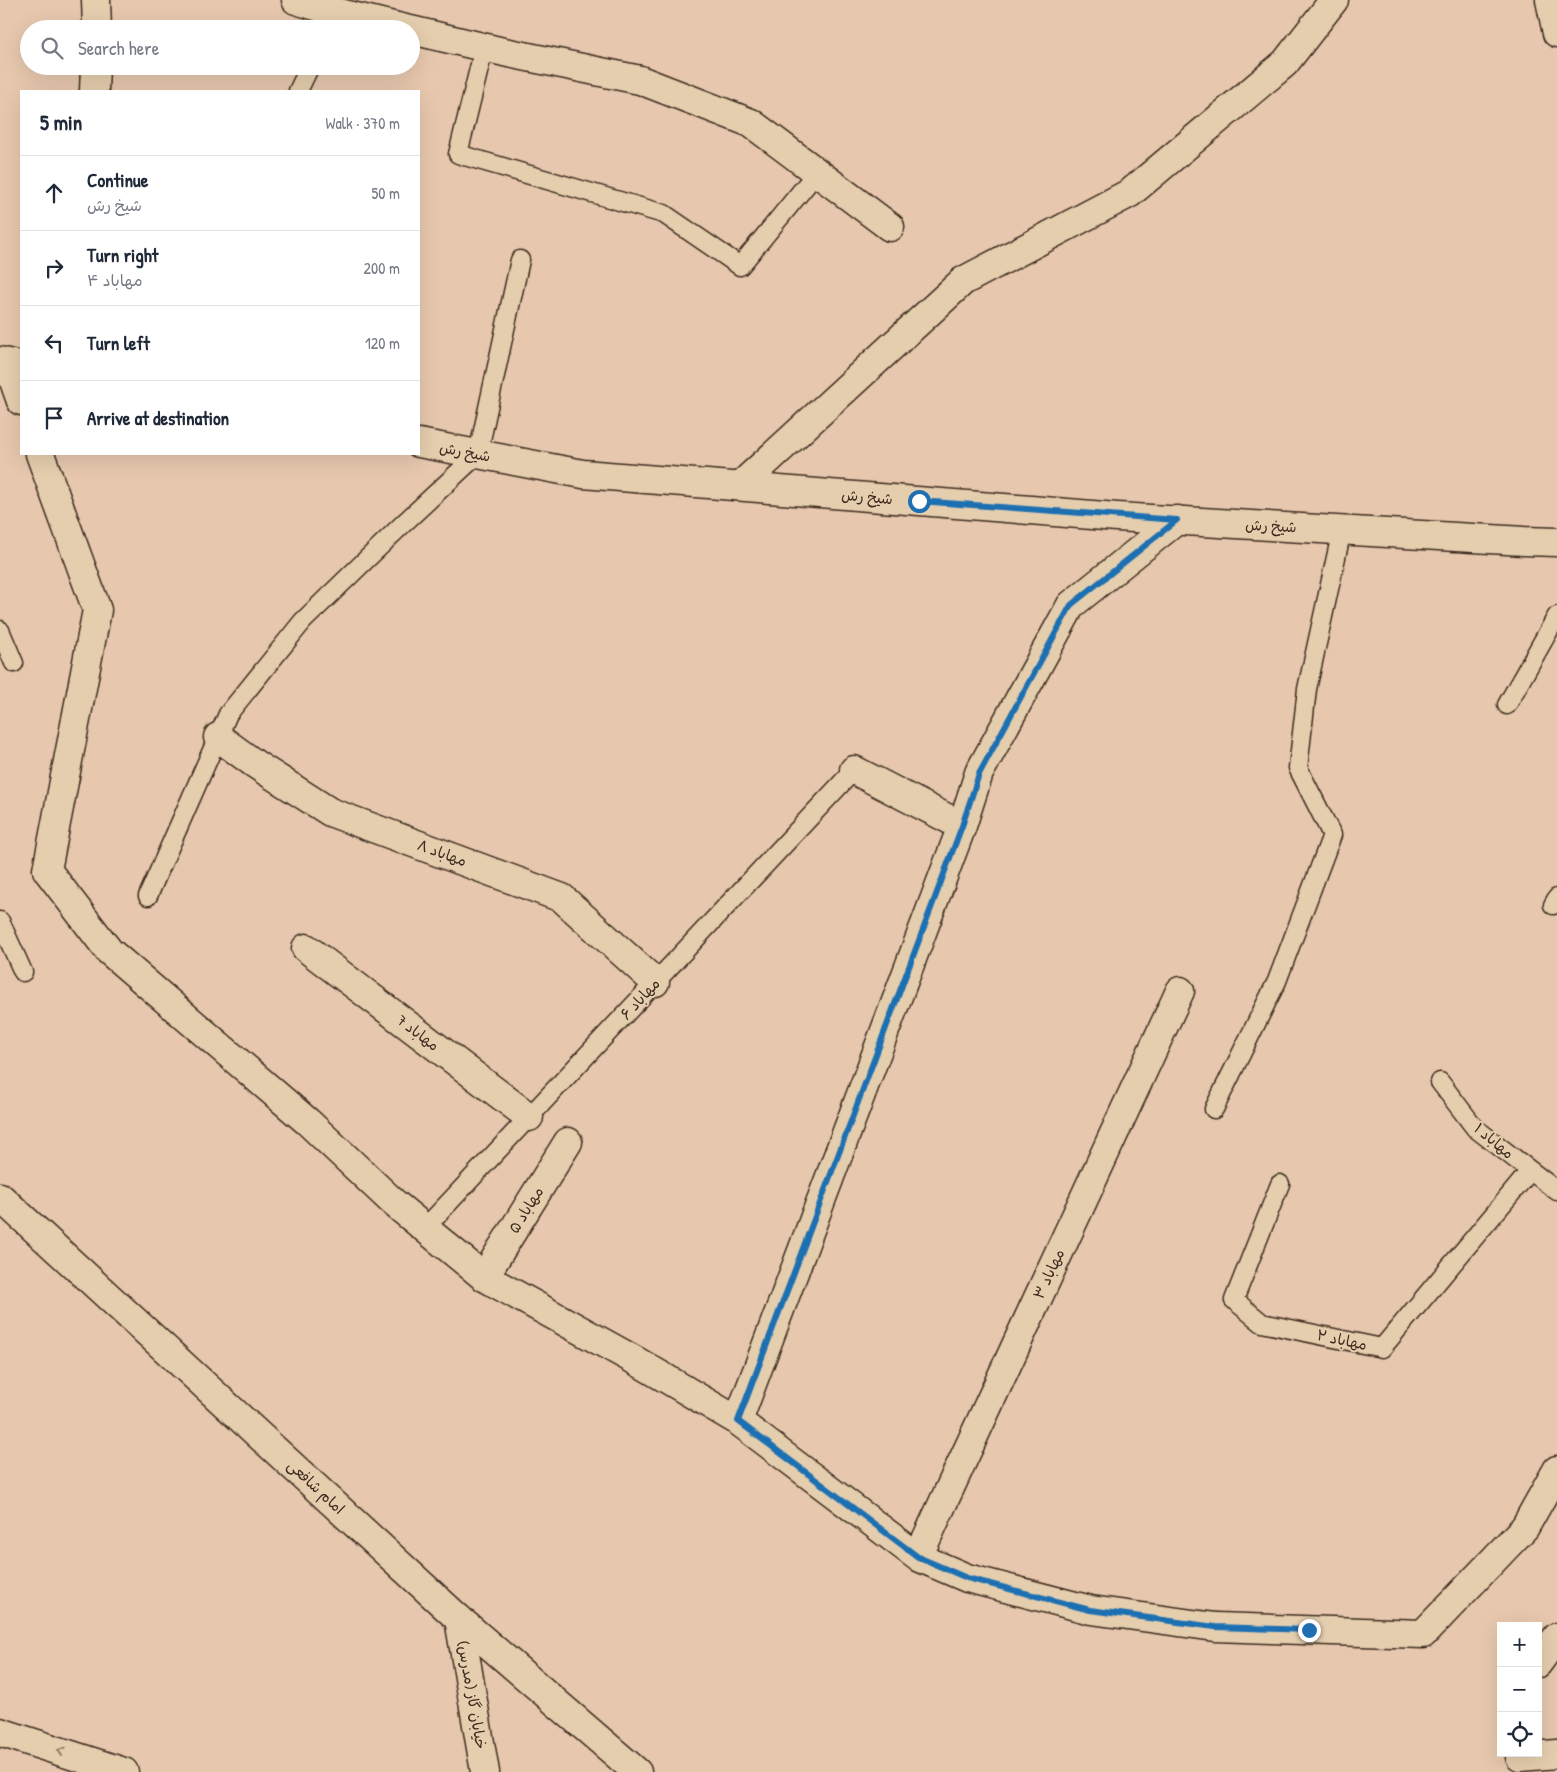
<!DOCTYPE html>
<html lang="en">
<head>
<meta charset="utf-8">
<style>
  body { margin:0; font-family:"Patrick Hand","Playpen Sans Arabic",sans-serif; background:#f2f2f3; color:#1f2937 }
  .controls { position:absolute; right:15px; bottom:15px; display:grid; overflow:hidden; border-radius:0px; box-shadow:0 5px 20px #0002 }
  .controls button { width:45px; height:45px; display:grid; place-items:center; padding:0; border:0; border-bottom:1px solid #e0e1e3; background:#fff; color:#1f2937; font:25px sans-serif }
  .stop { position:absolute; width:15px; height:15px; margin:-11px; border:4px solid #1f6fb2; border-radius:50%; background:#fff }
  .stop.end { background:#1f6fb2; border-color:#fff; box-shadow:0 1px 5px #0008 }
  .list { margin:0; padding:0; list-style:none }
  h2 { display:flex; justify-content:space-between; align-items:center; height:65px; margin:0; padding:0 20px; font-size:21px }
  h2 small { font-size:16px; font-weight:400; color:#747a83 }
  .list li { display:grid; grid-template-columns:32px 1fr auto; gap:15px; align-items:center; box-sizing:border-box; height:75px; padding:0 20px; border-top:1px solid #e0e1e3 }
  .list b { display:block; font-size:19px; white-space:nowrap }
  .list p { margin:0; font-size:16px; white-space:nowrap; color:#747a83 }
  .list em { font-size:16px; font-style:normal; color:#747a83 }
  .icon { flex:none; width:28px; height:28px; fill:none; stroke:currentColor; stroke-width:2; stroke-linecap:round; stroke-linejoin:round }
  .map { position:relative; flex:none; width:1557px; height:1772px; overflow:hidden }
  .search { position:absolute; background:#fff; box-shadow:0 5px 20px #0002; left:20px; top:20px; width:400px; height:55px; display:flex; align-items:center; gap:12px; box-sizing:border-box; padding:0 18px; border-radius:28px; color:#747a83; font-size:19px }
  .panel { position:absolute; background:#fff; box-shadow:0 5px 20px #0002; left:20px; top:90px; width:400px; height:365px; border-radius:0px }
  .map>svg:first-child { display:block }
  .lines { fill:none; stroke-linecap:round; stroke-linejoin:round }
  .service-casing { stroke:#3b2a1e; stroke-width:21 }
  .minor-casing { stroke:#3b2a1e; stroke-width:31 }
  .tertiary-casing { stroke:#3b2a1e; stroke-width:31 }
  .secondary-casing { stroke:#3b2a1e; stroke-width:31 }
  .service { stroke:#e5ceae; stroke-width:18 }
  .minor { stroke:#e5ceae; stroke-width:28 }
  .tertiary { stroke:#e5ceae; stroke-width:28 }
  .secondary { stroke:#e5ceae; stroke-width:28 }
  .oneway { stroke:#907c66 }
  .route { stroke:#1f6fb2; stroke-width:6 }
  .labels { text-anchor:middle; stroke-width:4; stroke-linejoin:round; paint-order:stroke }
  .street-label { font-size:15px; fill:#3b2a1e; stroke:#e5ceae }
</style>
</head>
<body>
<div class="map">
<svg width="1557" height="1772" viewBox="0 0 1557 1772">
  <rect width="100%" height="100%" fill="#e7c8ae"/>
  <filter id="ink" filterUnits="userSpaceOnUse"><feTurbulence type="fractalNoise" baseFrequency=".02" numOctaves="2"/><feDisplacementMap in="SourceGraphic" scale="10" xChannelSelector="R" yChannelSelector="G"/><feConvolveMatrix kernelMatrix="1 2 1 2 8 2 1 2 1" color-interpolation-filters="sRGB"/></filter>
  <g filter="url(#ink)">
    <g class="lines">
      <defs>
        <path id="service" d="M 484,48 L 458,154 L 664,214 L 740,266 L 817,172
          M 298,91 L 310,66
          M 0,630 L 14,663
          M 1507,705 L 1557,616
          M 148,896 L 228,714 L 303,621 L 404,523 L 478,454 L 520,260
          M 1553,905 L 1557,898
          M 0,921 L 23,972
          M 1440,1082 L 1475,1128 L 1557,1191
          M 1214,1109 L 1277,981 L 1332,835 L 1298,768 L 1307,689 L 1342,530
          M 1280,1184 L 1234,1300 L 1262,1323 L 1382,1348 L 1530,1171
          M 425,1228 L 854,770"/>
        <path id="minor" d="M 96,0 L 97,29
          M 296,0 L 336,12 L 406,29
          M 1550,0 L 1557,33
          M 411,30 L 504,52 L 640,80 L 751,123 L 890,227
          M 94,91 L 95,66
          M 8,364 L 21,401
          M 40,454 L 97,610 L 47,870 L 109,951 L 308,1122 L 394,1203 L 484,1277 L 638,1362 L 738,1421 L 918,1557 L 967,1578 L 1091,1610 L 1215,1627 L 1423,1634 L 1525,1527 L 1557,1470
          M 740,486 L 963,281 L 1130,193 L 1285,63 L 1334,0
          M 218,737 L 255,764 L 330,812 L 562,898 L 655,982
          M 854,770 L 962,826
          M 306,948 L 529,1117
          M 484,1277 L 568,1142
          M 738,1421 L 962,826 L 979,773 L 1071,605 L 1177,520
          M 918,1557 L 1180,991
          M 1538,1663 L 1557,1637
          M 1520,1757 L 1557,1754"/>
        <path id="tertiary" d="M 0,361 L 21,366
          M 419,443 L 583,474 L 1117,517 L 1524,541 L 1557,542
          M 459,1619 L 485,1772
          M 0,1732 L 124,1772"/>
        <path id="secondary" d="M 0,1197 L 459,1619 L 637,1772"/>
      </defs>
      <use href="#service" class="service-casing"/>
      <use href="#minor" class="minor-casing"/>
      <use href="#tertiary" class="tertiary-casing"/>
      <use href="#secondary" class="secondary-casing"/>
      <use href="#service" class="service"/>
      <use href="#minor" class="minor"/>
      <use href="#tertiary" class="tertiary"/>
      <use href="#secondary" class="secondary"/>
    </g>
    <defs><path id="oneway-chevron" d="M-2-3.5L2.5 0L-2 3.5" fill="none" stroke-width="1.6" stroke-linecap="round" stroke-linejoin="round" transform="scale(1.25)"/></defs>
    <use class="oneway" href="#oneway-chevron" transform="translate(61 1751) rotate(-162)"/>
  </g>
  <g class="lines" filter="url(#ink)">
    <path class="route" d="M 919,501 L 1177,520 L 1071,605 L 979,774 L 962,826 L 738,1421 L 918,1557 L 967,1578 L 1090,1610 L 1215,1627 L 1309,1630"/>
  </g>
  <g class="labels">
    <g class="street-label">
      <text transform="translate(465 452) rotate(11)" y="5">شیخ رش</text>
      <text transform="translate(867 497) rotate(5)" y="5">شیخ رش</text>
      <text transform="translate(1271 526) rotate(3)" y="5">شیخ رش</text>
      <text transform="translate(442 853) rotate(20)" y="5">مهاباد ۸</text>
      <text transform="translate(640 999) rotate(-47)" y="5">مهاباد ۶</text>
      <text transform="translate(418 1033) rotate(37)" y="5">مهاباد 7</text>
      <text transform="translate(1494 1141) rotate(40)" y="5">مهاباد ۱</text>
      <text transform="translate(526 1210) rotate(-58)" y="5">مهاباد ۵</text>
      <text transform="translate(1049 1274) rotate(-65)" y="5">مهاباد ۳</text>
      <text transform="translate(1342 1340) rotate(12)" y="5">مهاباد ۲</text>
      <text transform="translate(316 1487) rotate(43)" y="5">امام شافعی</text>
      <text transform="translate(472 1695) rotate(80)" y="5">خیابان گاز (مدرس)</text>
    </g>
  </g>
</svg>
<div class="controls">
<button>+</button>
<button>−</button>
<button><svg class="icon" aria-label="locate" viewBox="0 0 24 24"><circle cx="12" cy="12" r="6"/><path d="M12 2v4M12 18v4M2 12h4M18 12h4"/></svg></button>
</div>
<div class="stop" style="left:919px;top:501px"></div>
<div class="stop end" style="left:1309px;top:1630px"></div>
<div class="search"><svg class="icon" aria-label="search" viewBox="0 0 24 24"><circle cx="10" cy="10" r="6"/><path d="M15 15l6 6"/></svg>Search here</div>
<section class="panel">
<h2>5 min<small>Walk · 370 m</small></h2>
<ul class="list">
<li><svg class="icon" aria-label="ahead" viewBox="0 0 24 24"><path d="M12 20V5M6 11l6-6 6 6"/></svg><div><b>Continue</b><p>شیخ رش</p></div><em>50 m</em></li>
<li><svg class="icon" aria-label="right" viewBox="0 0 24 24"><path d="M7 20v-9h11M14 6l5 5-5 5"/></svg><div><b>Turn right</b><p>مهاباد ۴</p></div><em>200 m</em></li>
<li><svg class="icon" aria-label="left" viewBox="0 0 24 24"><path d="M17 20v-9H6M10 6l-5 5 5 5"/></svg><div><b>Turn left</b></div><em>120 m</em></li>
<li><svg class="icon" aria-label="arrive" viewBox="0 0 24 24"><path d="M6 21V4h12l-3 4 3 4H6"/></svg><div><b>Arrive at destination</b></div></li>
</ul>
</section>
</div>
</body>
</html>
